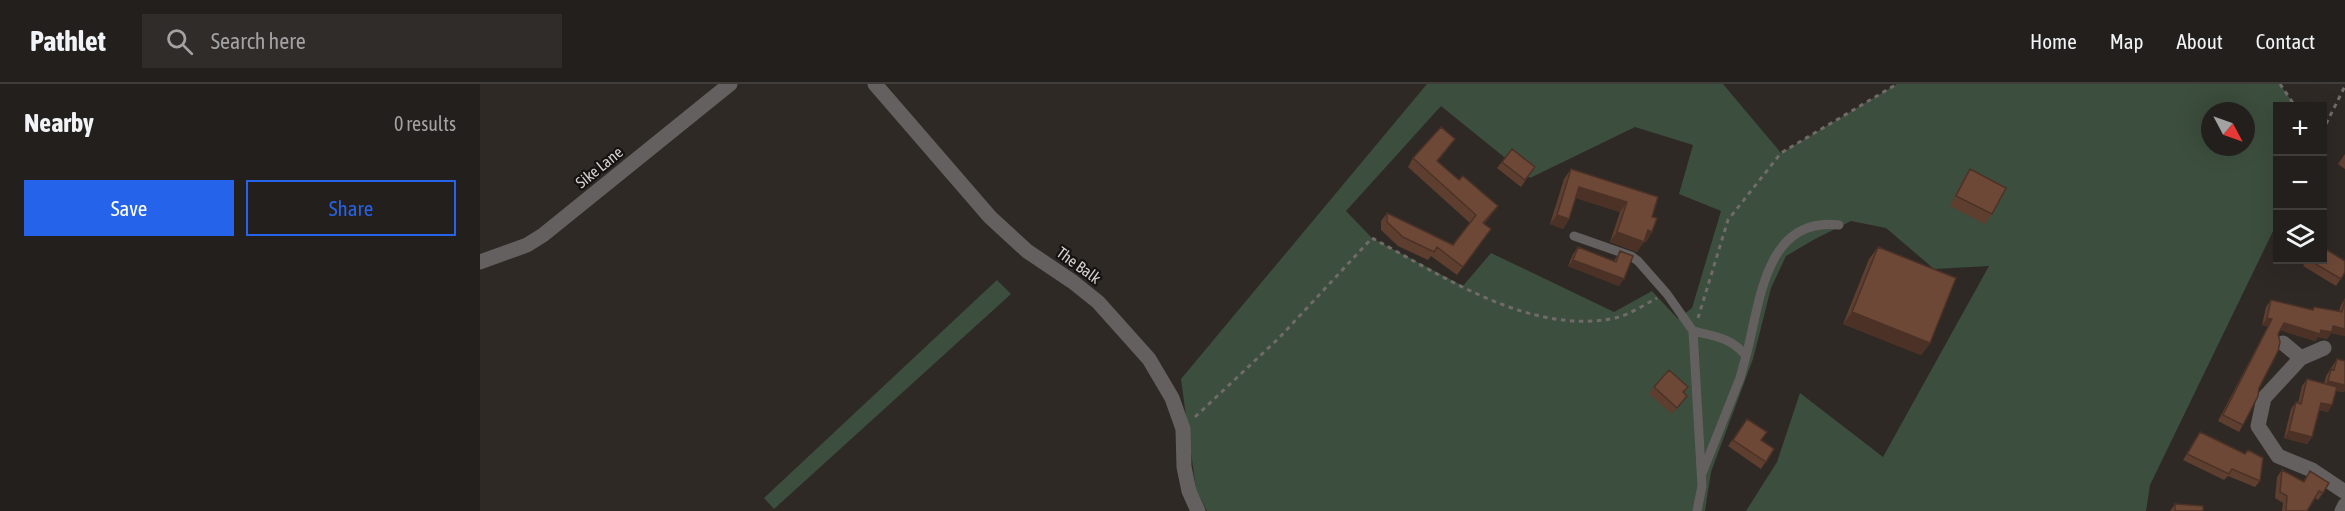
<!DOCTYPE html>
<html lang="en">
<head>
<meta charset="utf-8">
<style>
  body { margin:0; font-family:"Asap Condensed",sans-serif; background:#2f2c29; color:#f1f3f6 }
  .controls { position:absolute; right:18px; top:18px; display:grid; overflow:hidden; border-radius:0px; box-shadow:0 6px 24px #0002 }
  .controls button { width:54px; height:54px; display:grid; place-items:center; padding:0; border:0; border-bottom:2px solid #403d3b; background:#231f1c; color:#f1f3f6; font:30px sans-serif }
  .compass { position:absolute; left:1721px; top:18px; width:54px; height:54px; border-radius:50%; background:#231f1c; box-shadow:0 6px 24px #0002; rotate:131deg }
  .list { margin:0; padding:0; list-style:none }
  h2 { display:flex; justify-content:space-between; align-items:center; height:78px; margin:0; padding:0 24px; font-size:26px }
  h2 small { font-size:20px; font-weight:400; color:#a3a2a3 }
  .actions { display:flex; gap:12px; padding:18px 24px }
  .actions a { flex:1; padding:14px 0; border:2px solid #2563eb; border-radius:0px; text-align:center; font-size:21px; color:#2563eb }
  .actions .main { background:#2563eb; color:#fff }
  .icon { flex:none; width:33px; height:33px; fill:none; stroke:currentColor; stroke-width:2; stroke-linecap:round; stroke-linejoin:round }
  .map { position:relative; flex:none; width:1865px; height:427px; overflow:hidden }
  header { display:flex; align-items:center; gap:36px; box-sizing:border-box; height:84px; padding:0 30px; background:#231f1c; border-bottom:2px solid #403d3b }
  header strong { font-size:28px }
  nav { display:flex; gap:33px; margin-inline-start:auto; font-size:21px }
  .search { width:420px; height:54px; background:#2f2c29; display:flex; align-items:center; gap:15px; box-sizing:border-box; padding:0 21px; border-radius:0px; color:#a3a2a3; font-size:22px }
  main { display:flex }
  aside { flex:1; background:#231f1c }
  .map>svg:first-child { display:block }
  .green { fill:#3c4e3d; fill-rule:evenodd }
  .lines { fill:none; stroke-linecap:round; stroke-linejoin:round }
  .path { stroke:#706b68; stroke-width:3; stroke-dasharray:4.5 4.5; stroke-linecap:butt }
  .service { stroke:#64605f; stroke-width:9 }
  .minor { stroke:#64605f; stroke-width:15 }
  .wall { fill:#5e3e2f }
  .shaded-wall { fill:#4c3226 }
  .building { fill:#6d4837; stroke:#4c3226; stroke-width:1.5 }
  .labels { text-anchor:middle; stroke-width:4.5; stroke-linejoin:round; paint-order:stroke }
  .street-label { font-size:16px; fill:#d4d0ce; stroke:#151211 }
</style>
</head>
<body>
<header>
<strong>Pathlet</strong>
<div class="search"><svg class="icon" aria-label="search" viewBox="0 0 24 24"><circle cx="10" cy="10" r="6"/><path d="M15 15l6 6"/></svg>Search here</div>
<nav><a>Home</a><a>Map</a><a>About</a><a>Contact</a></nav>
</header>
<main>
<aside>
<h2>Nearby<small>0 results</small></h2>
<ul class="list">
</ul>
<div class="actions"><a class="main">Save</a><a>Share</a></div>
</aside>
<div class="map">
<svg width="1865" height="427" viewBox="0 0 1865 427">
  <rect width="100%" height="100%" fill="#2f2926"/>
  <path class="green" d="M 947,0 L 1243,0 L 1301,69 L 1417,0 L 1800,0 L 1815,22 L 1798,22 L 1797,139 L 1670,401 L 1666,427 L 1266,427 L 1297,378 L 1320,309 L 1403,373 L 1509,182 L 1454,185 L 1406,144 L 1371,137 L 1335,155 L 1306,172 L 1291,204 L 1273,275 L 1231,388 L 1225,427 L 727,427 L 716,405 L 701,295 ZM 961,22 L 1050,94 L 1155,43 L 1213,61 L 1199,110 L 1241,127 L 1212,224 L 1198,235 L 1172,207 L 1134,228 L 1011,169 L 983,202 L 892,154 L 866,127 ZM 1730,27 L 1766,27 L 1766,63 L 1730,63 Z
    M 517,196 L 531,210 L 294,425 L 284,414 Z"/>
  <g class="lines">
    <path class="path" d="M 1800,0 L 1815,22
      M 1842,48 L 1865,2
      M 1218,234 L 1248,136 L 1301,69 L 1417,0
      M 715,333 L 799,254 L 892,154 C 963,192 1051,252 1135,234 C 1149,231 1164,221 1177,214"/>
    <path class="service" d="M 1094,152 L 1151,172 L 1158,177 L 1187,210 L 1213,247 L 1222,402 L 1217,427
      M 1213,247 C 1234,252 1253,254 1266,272 L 1260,294 L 1223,387
      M 1266,272 C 1280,221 1284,132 1359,141"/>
    <path class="minor" d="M 395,0 L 510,133 L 547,167 L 593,198 L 618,218 L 669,275 L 692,314 L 703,345 L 704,383 L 709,407 L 718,427
      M 0,178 L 47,161 L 63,151 L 250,0
      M 1803,259 L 1821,274 L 1844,264
      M 1821,274 L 1784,314 L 1778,342 L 1798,372 L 1832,386 L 1865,408
      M 1862,427 L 1865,421"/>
  </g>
  <path class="wall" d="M 975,55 L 958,77 L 1012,130 L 1004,140 L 1011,145 L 977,191 L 951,172 L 948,176 L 918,162 L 901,146 L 901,137 L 907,129 L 973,161 L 990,139 L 928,83 L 933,74 Z
    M 1032,65 L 1055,83 L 1041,103 L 1017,84 Z
    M 1865,70 L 1865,85 L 1858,80 Z
    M 1091,85 L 1172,133 L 1172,148 L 1166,158 L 1164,157 L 1157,168 L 1130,158 L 1140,128 L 1096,114 L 1089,135 L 1083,145 L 1070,140 L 1084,95 Z
    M 1490,85 L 1512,130 L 1505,140 L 1470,122 L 1483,95 Z
    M 1098,163 L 1134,177 L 1140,167 L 1139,202 L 1088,182 L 1093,170 Z
    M 1398,163 L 1450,259 L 1441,271 L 1363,240 L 1389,175 Z
    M 1826,176 L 1842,176 L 1865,188 L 1856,202 L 1823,182 Z
    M 1865,214 L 1865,252 L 1851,249 L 1847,255 L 1838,253 L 1835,257 L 1800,246 L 1763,341 L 1759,348 L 1738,337 L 1788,242 L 1782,241 L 1786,223 L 1791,216 L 1832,226 L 1834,223 L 1859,227 L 1861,221 Z
    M 1857,275 L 1864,308 L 1856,307 L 1848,328 L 1839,326 L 1832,353 L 1827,360 L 1804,354 L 1811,325 L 1816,318 L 1818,319 L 1822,302 L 1827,295 L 1844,300 L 1846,292 Z
    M 1174,303 L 1208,303 L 1204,309 L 1207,312 L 1192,330 L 1169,310 Z
    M 1267,335 L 1281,356 L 1294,365 L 1281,385 L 1248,362 Z
    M 1720,348 L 1765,370 L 1768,366 L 1780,397 L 1775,403 L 1748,392 L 1744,396 L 1703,376 Z
    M 1802,386 L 1823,398 L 1830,387 L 1843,409 L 1838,416 L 1835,414 L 1827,427 L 1802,427 L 1803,419 L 1795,414 L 1797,393 Z
    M 1695,420 L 1723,427 L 1690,427 Z"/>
  <path class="shaded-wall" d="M 1099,103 L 1147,118 L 1140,128 L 1093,113 Z
    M 1077,131 L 1089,135 L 1083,145 L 1070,140 Z
    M 1168,146 L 1172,148 L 1166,158 L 1161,156 Z
    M 1137,148 L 1164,158 L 1157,168 L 1130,158 Z
    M 1093,176 L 1144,195 L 1139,202 L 1088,182 Z
    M 1372,228 L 1450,259 L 1441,271 L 1363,240 Z
    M 1787,234 L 1792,235 L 1788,242 L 1782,241 Z
    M 1804,239 L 1841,246 L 1853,242 L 1865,245 L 1865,252 L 1851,249 L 1847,255 L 1838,253 L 1835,257 L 1800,246 Z
    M 1848,297 L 1865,301 L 1865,307 L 1864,308 L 1844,304 Z
    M 1841,319 L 1852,321 L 1848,328 L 1836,325 Z
    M 1809,347 L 1832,353 L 1827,360 L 1804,354 Z"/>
  <path class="building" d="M 961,43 L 975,55 L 957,77 L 979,96 L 983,92 L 1018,122 L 1003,139 L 1011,145 L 983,183 L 957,163 L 954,168 L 923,153 L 907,138 L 907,129 L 973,161 L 996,131 L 933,74 Z
    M 1032,65 L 1055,83 L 1045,96 L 1022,78 Z
    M 1091,85 L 1178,113 L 1172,133 L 1177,134 L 1172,148 L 1168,146 L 1164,158 L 1137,148 L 1147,118 L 1099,103 L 1089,135 L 1077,131 Z
    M 1490,85 L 1526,104 L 1512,130 L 1476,112 Z
    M 1098,163 L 1136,178 L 1140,167 L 1153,172 L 1144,195 L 1093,176 Z
    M 1398,163 L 1476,194 L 1450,259 L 1372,228 Z
    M 1842,163 L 1865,177 L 1865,188 L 1861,195 L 1829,176 L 1842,176 Z
    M 1865,215 L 1865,245 L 1853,242 L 1852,248 L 1841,246 L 1840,250 L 1804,239 L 1798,250 L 1800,258 L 1798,267 L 1779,304 L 1778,312 L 1763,341 L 1743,331 L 1792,235 L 1787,234 L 1791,216 L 1833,226 L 1834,223 L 1862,228 Z
    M 1857,275 L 1865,277 L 1865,301 L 1848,297 L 1851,285 L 1854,286 Z
    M 1189,286 L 1208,303 L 1203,308 L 1207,312 L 1197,324 L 1174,303 Z
    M 1827,295 L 1857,303 L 1852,321 L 1841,319 L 1832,353 L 1809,347 L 1816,318 L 1821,320 Z
    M 1267,335 L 1287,348 L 1281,356 L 1294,365 L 1286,378 L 1253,356 Z
    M 1720,348 L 1765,370 L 1768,366 L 1783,374 L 1780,397 L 1752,385 L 1749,390 L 1707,370 Z
    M 1802,386 L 1824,398 L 1830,387 L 1849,399 L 1843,409 L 1839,407 L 1827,427 L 1806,427 L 1807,412 L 1800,408 Z
    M 1695,420 L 1723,422 L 1723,427 L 1695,427 Z"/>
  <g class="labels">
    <g class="street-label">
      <text transform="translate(119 83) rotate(-39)" y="6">Sike Lane</text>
      <text transform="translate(599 181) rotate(36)" y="6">The Balk</text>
    </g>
  </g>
</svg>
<div class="controls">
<button>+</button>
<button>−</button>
<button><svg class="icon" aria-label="layers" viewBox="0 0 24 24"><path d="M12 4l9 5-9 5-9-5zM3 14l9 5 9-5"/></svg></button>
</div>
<svg class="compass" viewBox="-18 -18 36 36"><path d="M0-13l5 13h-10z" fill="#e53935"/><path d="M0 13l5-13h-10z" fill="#a3a2a3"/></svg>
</div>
</main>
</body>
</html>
